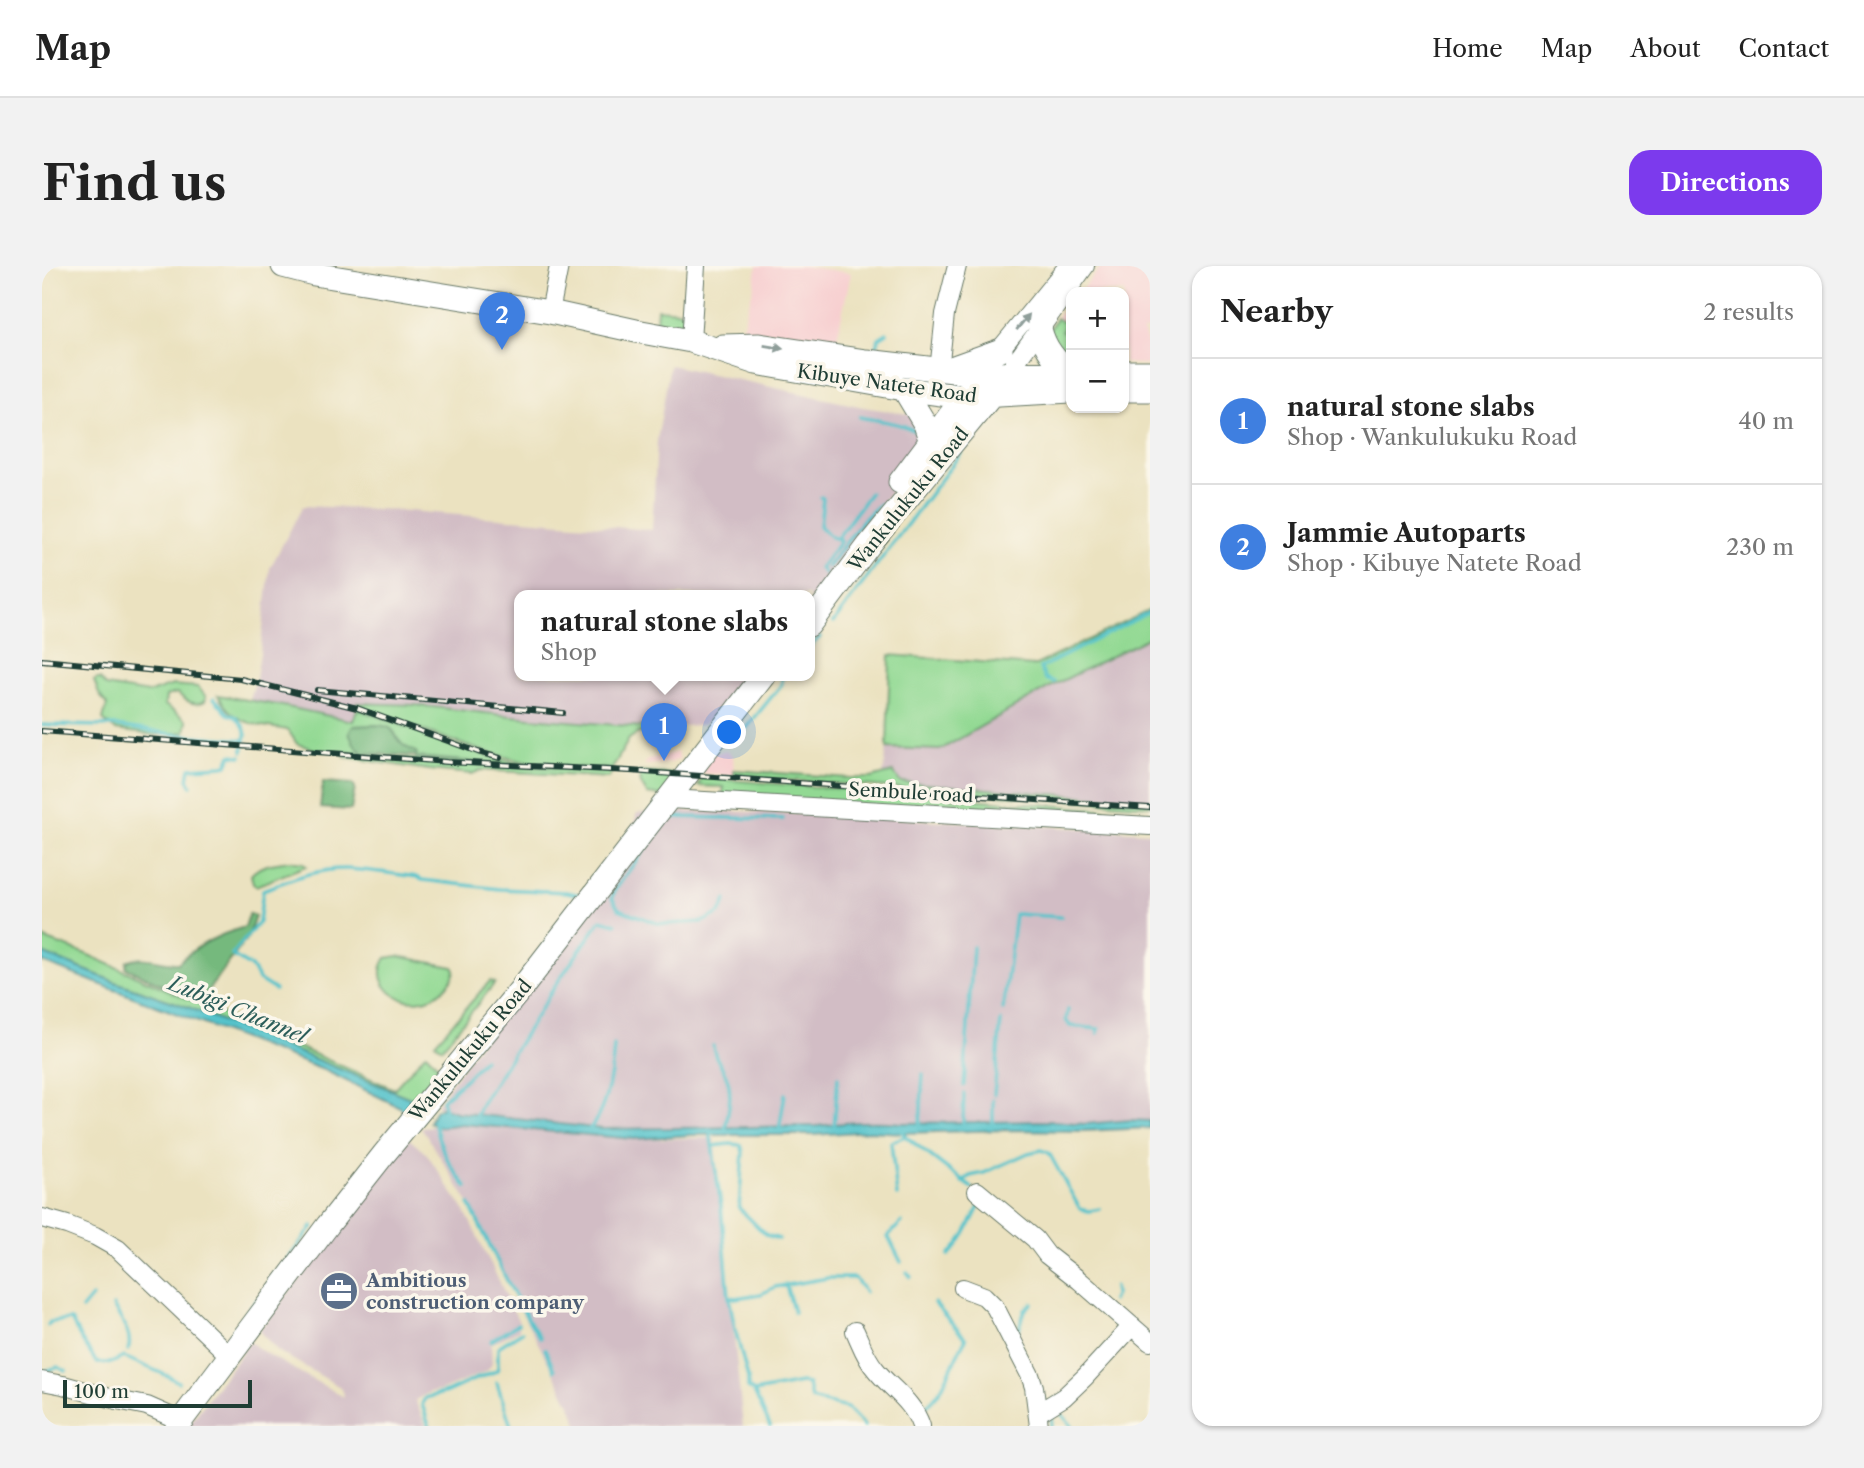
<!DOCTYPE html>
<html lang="en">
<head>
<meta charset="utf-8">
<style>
  body { margin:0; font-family:"Libre Caslon Text",serif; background:#f2f2f2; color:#222 }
  .controls { position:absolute; right:21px; top:21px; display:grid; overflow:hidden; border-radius:14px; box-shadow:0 2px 5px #0004 }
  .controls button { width:63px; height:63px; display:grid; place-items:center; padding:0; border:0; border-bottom:2px solid #e0e0e0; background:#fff; color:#222; font:35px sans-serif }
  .scale { position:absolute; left:21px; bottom:18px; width:189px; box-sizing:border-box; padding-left:7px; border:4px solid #1f3d34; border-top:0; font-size:19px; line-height:24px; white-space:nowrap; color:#1f3d34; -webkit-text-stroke:5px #fbf7ec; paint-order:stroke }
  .you { position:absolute; left:688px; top:467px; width:24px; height:24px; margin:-18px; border:5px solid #fff; border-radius:50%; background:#1a73e8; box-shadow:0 0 0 10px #1a73e833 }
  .badge { display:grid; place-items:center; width:46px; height:46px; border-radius:50%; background:#7c3aed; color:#fff; font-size:23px; font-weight:700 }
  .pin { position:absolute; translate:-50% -58px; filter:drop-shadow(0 2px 4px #0008) }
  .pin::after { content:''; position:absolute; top:37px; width:24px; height:21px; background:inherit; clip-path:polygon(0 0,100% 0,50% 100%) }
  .popup { position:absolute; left:472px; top:324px; width:301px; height:91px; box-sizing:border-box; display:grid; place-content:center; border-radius:14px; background:#fff; filter:drop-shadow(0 2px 5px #0005); font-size:23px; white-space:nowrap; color:#767676 }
  .popup b { font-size:26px; color:#222 }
  .popup::after { content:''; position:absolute; left:50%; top:100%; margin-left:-14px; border:14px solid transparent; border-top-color:#fff }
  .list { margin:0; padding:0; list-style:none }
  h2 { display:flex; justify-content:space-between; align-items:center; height:91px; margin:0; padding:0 28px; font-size:30px }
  h2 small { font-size:23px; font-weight:400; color:#767676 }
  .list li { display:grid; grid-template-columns:46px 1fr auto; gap:21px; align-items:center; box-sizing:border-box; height:126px; padding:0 28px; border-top:2px solid #e0e0e0 }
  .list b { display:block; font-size:26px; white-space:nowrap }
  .list p { margin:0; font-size:23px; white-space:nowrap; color:#767676 }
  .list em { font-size:23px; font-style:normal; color:#767676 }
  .map { position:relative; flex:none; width:1108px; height:1160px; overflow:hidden; border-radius:21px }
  header { display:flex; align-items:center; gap:42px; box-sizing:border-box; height:98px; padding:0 35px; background:#fff; border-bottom:2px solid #e0e0e0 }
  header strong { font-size:33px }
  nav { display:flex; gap:38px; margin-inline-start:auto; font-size:24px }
  .intro { display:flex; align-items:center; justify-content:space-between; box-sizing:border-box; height:168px; padding:0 42px }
  h1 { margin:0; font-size:49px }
  .button { padding:18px 32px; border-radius:21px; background:#7c3aed; color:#fff; font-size:24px; font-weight:700 }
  main { display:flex; gap:42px; padding:0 42px }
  aside { flex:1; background:#fff; border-radius:21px; box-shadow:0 2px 5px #0004 }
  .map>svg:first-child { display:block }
  .built { fill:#f7cfd0 }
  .industrial { fill:#d2bdc5 }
  .green { fill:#92d993; stroke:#588b64; stroke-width:2 }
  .forest { fill:#75b97d; stroke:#4a7b58; stroke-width:2 }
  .water { fill:#55c3cb; stroke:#3a8080; stroke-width:2 }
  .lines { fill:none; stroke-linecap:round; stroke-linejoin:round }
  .stream { stroke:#55c3cb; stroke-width:3.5 }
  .minor-casing { stroke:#667765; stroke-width:20 }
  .major-casing { stroke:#667765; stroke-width:25 }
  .minor { stroke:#fff; stroke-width:18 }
  .major { stroke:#fff; stroke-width:23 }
  .rail-casing { stroke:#1f3d34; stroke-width:6 }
  .rail { stroke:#fbf7ec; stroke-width:3.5; stroke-dasharray:10; stroke-linecap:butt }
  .oneway { fill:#8f9e9a }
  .labels { text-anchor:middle; stroke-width:7; stroke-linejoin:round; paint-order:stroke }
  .street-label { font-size:19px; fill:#1f3d34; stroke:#fbf7ec }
  .service-label { font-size:19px; font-weight:bold; fill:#4e5e75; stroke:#fbf7ec; text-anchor:start }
  .water-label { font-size:21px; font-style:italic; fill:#2c5e5a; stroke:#fbf7ec }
</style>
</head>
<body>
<header>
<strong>Map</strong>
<nav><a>Home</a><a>Map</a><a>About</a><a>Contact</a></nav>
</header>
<div class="intro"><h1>Find us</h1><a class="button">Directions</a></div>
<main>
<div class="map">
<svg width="1108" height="1160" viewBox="0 0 1108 1160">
  <rect width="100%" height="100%" fill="#fbf7ec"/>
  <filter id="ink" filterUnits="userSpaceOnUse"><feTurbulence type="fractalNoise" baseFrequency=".0143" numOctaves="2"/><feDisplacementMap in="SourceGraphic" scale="14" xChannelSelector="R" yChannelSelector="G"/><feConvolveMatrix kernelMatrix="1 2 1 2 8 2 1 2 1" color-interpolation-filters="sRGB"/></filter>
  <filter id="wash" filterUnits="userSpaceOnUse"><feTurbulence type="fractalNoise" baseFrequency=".00686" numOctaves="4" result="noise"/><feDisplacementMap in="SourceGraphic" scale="28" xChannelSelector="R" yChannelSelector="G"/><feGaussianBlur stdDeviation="1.57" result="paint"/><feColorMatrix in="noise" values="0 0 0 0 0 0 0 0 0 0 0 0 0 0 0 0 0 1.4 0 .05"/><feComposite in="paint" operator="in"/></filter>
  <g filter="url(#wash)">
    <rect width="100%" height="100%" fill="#ebe2c0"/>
    <path class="built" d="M 715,0 L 761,0 L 809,7 L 792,86 L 697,71 L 712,20 Z
      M 1060,0 L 1108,0 L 1108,63 L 1101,65 L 1108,83 L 1108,99 L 1082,97 L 1082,26 L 1037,26 Z
      M 1029,35 L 1029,97 L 996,91 L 1014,52 Z
      M 685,485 L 691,489 L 692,510 L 659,507 L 671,487 Z
      M 635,486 L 638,493 L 627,497 L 601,499 L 607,494 Z"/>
    <path class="industrial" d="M 628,99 L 821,141 L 904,154 L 832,247 L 767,335 L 767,329 L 477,329 L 477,409 L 712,409 L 677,450 L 660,459 L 612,462 L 488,452 L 373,439 L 314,437 L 312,455 L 208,434 L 214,413 L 218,387 L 228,302 L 261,240 L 354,244 L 610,264 L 615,175 Z
      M 1108,371 L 1108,536 L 858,516 L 851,506 L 841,509 L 845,482 L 898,484 L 1006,422 Z
      M 625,545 L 730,546 L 1108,566 L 1108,855 L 1088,854 L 1043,858 L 1013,855 L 860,857 L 841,855 L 805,856 L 775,860 L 561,863 L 414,846 L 394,839 L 592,562 L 594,549 L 595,547 Z
      M 420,858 L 592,873 L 672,872 L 701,1160 L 537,1160 L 529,1140 L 464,1016 L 424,932 L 379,861 Z
      M 367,873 L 385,888 L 424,947 L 477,1056 L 477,1064 L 449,1078 L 450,1098 L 445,1105 L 398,1125 L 388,1126 L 373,1134 L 384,1160 L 146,1160 L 208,1076 L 223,1087 L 302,1131 L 298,1121 L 236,1085 L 217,1065 Z"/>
    <path class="green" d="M 615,43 L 649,46 L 646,59 L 614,56 Z
      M 1014,52 L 1024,58 L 1020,65 L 1029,70 L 1029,92 L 1025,98 L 1009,97 L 996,91 L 995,86 Z
      M 1108,344 L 1108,371 L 1006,422 L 898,484 L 845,482 L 848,389 L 992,400 Z
      M 55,413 L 58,413 L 64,420 L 107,427 L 131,419 L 156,421 L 164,431 L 163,435 C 152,441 144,435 135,427 L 124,430 L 123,439 L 145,454 L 143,466 L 112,469 L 73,464 L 61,454 L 65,439 L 57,428 L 52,415 Z
      M 176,429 L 241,440 L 311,455 L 315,443 L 436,487 L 487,500 L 374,491 L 374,487 L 359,478 L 352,466 L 336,459 L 312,460 L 307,467 L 312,478 L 320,487 L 275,484 L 255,478 L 246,464 C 216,459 192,460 176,429 Z
      M 314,437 L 373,439 L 488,452 L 612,462 L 595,468 L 587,473 L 570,503 L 495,499 L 437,484 L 315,441 Z
      M 303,488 L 437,498 L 570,505 L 567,512 L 439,504 L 430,508 L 387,504 L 302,491 Z
      M 692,504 L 807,512 L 829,512 L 851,506 L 858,516 L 1108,536 L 1108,540 L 692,510 Z
      M 597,506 L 653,509 L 619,530 L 605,528 L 599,518 Z
      M 660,512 L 1108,547 L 1108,555 L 680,533 L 682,521 L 656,520 Z
      M 247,595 L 261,597 L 264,600 L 214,620 L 211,618 L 209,609 C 218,598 234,597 247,595 Z
      M 0,672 L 44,688 L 352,823 L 384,787 L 403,807 L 378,836 L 146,741 L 73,716 L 0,687 Z
      M 356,690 L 411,701 L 413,704 C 412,712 408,717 402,723 C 372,752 323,722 344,692 Z
      M 448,715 L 453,717 L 400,782 L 393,777 Z"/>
    <path class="forest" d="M 336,459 C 356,462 348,465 359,477 C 362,481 370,484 375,487 L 374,490 L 320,487 L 312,478 L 307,467 L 311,460 Z
      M 281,516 L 310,518 L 313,522 L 309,544 L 278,542 Z
      M 207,648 L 213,650 L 206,671 L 161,731 L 149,732 L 84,702 L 85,695 C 100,688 119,697 136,697 C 155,679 178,668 203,661 Z"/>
    <path class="water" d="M 0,687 L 73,716 L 146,741 L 378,836 L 364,847 L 358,841 L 284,805 L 0,696 Z
      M 399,841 L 414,846 L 561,863 L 775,860 C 804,856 831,854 860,857 L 1013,855 L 1043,858 L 1088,854 L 1108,855 L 1108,862 L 1040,865 L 964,864 L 861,867 L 828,865 L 771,869 L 649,869 L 592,873 L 420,858 L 398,861 L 387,856 L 393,845 Z"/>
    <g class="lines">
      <path class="stream" d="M 832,87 L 837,72 L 845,67
        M 818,151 C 837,155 860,156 876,167
        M 924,179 L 932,169
        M 779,231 L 781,232 L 778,260 L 789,271 L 796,273
        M 786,301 L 821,254 L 838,238
        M 782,307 L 778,302 L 798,276 L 796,271 L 828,227
        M 791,357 L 919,187
        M 767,382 L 778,371
        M 1012,416 L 1004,413 L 998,402 L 1108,346
        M 172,432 L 186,448 L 194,451 L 202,461 L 204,469 L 202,479
        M 0,459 L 73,460 L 137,469 L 203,474
        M 701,466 L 740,418 L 740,413 L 743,409
        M 201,485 L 201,482
        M 149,519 L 146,513 L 148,502 L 180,500 L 185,499 L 189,489 L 199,490
        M 684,634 L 678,647 L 660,656 L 626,658 L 615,657 L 577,643 L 570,632 L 574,622 L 627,551 L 741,553
        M 233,724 L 217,714 L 209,701 L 190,689 L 217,656 L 221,624 C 247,614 276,602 305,603 C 328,604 352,608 375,611 L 380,614 L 458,623 L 525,626 L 542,630
        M 961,744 L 973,648 L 1019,651
        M 1026,744 L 1024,754 L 1028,760 L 1057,763 L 1056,767
        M 671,780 C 674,796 677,794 683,807 C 692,825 686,846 683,865
        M 922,820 L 931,681
        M 952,828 L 959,755
        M 404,846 L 400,834 C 415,821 429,808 442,793
        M 434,850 L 439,838 L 515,717 L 559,654 L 574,658
        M 392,855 C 398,882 407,900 425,921
        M 951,857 L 951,834
        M 921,858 L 922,828
        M 878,859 L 881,808
        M 792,861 L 796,811
        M 547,864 C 565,843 570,807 572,780
        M 737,864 L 743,828
        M 668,865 L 679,940 L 687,1031 L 693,1063 L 706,1112 L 706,1122 L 712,1126 L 728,1160
        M 860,866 L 863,870 L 930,922
        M 671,880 L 688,878 L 699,879 L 701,886 L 697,942 L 724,969 L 737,973
        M 920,916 L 928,910 L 942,907 L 986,887 L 1000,884 L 1007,887 L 1038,943 L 1047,945 L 1058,943
        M 855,930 L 849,876 L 863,870
        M 427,938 C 450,982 470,1030 498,1072
        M 907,989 C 921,976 930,954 939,937
        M 859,996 L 846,970 L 860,956
        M 865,1006 L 869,1011
        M 227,1018 L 271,960
        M 744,1020 L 752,1046
        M 688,1031 L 693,1032 L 719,1028 L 733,1021 L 786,1012 L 813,1012 L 823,1026
        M 1070,1035 L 1073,1028 L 1072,1021
        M 71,1040 C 78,1052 92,1070 86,1084
        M 40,1043 L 50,1031
        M 6,1059 L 8,1056 L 29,1054 L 39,1073 L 55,1097 L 69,1097 L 82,1091 L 126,1110 L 136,1116
        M 975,1069 L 983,1044 L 990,1037
        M 449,1075 L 476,1058
        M 183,1077 L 214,1034
        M 503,1083 L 512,1104
        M 4,1105 L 16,1101 L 24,1105
        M 455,1117 L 469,1160
        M 712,1126 L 759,1117 L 766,1118 L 769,1133 L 805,1142 L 822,1160
        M 142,1132 L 173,1090
        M 1015,1143 L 1030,1160
        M 879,1144 L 879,1143 C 903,1131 909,1095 924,1073 L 892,1037
        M 387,1160 L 380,1138 L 383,1132 L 405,1126 L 431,1114 L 454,1105 L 456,1102 L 456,1081 L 480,1066
        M 1009,1160 L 1011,1147"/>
    </g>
  </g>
  <g filter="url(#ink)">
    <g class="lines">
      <defs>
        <path id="minor" d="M 508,46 L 517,0
          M 649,75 L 654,0
          M 951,92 L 1026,0
          M 897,105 L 903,48 L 915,0
          M 966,107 L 1043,0
          M 627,533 L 1108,560
          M 935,925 L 993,973 L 1005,989 L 1037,1014 L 1108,1076
          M 0,952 L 25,959 L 53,970 L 76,983 L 188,1090
          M 921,1022 L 942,1030 L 953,1041 L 988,1109 L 992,1121 L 997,1160
          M 813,1065 C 819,1078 824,1093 834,1104 C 849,1123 871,1135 879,1160
          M 0,1115 L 21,1119 L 75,1134 L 105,1140 L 139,1155
          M 996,1147 L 1022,1131 L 1043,1111 L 1090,1060"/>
        <path id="major" d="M 241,0 L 272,8 L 508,46 L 594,65 L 649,75 L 714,97 L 862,123 L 922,131 L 1029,125
          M 998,63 C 1003,83 1013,94 1028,107
          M 681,80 L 717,79 L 824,95 L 938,108 L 1029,107
          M 909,102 L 959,84
          M 1082,106 L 1108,106
          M 862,123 L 883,158 L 889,176
          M 1082,124 L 1108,124
          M 858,216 L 930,120
          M 767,359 L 827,279 L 954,124
          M 135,1160 L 286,959 L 342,888 L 479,723 L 722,409"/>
      </defs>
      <use href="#minor" class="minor-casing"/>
      <use href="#major" class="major-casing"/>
      <use href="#minor" class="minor"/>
      <use href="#major" class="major"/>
      <defs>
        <path id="rail" d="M 0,394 L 199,413 L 315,442 L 436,486 L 458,492
          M 275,424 L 521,447
          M 0,465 L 405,496 L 588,505 L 1108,542"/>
      </defs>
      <use href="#rail" class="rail-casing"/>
      <use href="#rail" class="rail"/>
    </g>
    <defs><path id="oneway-solid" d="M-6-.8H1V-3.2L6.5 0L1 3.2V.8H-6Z" transform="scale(1.75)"/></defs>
    <g class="oneway">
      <use href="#oneway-solid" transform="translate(981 56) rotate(-51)"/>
      <use href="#oneway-solid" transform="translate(732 81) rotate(9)"/>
    </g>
  </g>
  <defs>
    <symbol id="office-disc" viewBox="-11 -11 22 22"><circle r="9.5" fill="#5c6f8a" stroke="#fbf7ec"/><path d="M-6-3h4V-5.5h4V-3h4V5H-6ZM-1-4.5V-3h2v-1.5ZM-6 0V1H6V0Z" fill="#fff"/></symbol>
  </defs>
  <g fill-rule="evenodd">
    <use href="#office-disc" x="275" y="1003" width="44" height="44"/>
  </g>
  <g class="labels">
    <g class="street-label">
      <text transform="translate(845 117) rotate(8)" y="7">Kibuye Natete Road</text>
      <text transform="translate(866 233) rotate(-51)" y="7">Wankulukuku Road</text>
      <text transform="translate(869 526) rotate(3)" y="7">Sembule road</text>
      <text transform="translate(428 784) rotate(-50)" y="7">Wankulukuku Road</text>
    </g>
    <g class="service-label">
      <text x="324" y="1021">Ambitious<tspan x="324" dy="22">construction company</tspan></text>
    </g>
    <g class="water-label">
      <text transform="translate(196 744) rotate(22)" y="7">Lubigi Channel</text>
    </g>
  </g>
</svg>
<div class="controls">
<button>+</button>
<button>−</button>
</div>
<div class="scale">100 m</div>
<div class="you"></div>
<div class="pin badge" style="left:622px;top:495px;background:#3f7fe0">1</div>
<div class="popup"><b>natural stone slabs</b>Shop</div>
<div class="pin badge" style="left:460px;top:84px;background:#3f7fe0">2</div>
</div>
<aside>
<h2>Nearby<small>2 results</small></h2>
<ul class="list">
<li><span class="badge" style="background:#3f7fe0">1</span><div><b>natural stone slabs</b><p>Shop · Wankulukuku Road</p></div><em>40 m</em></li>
<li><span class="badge" style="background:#3f7fe0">2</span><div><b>Jammie Autoparts</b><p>Shop · Kibuye Natete Road</p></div><em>230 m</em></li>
</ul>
</aside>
</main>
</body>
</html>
